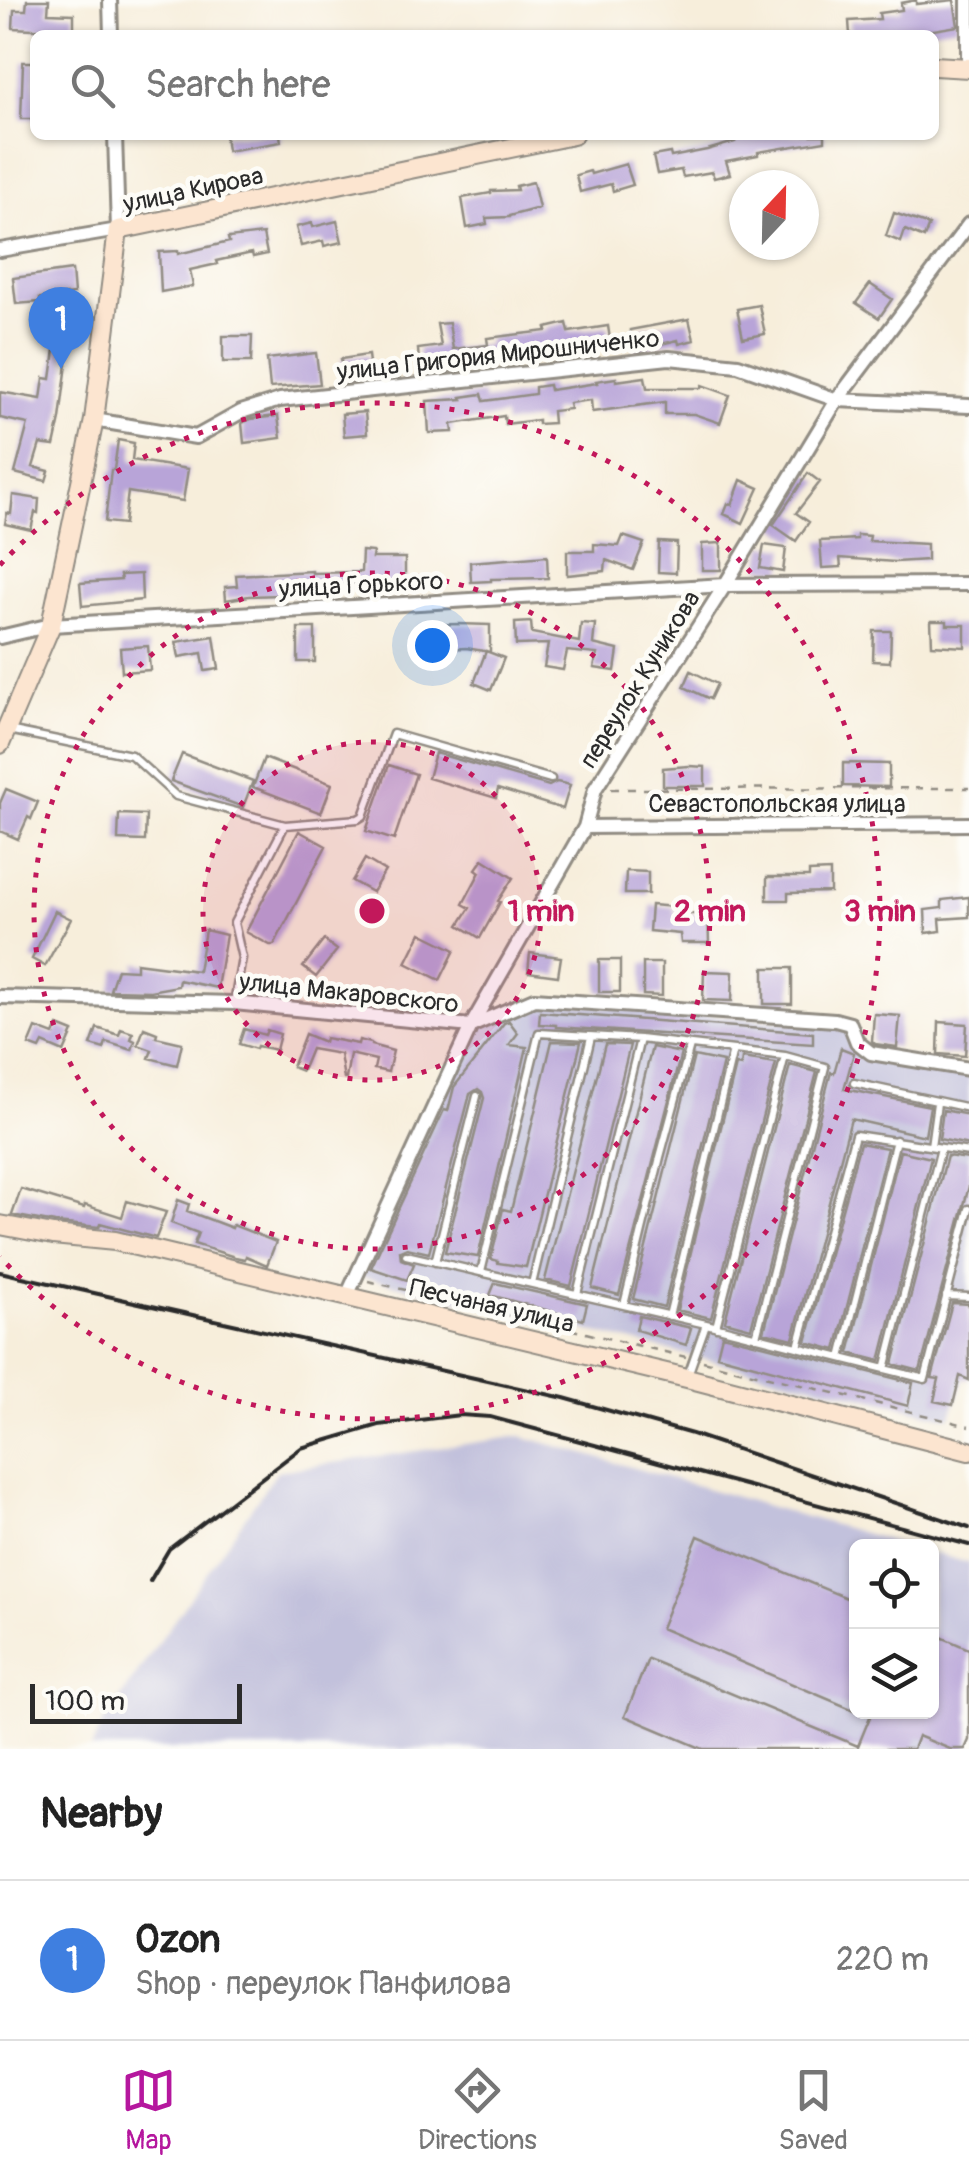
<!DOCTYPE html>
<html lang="en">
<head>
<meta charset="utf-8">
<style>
  body { margin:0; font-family:Pangolin,sans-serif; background:#f6f6f6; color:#222 }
  .controls { position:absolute; right:30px; bottom:30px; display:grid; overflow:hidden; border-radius:15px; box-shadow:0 2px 8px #0004 }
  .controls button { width:90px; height:90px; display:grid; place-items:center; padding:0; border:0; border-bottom:2px solid #e0e0e0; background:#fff; color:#222; font:50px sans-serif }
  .compass { position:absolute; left:729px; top:170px; width:90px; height:90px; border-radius:50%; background:#fff; box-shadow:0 2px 8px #0004; rotate:22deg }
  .scale { position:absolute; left:30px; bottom:25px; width:212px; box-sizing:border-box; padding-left:10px; border:5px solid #2b2b2b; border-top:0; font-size:28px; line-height:35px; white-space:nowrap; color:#2b2b2b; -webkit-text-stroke:8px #fdfcf7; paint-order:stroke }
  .you { position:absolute; left:432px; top:645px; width:35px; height:35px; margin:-25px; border:8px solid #fff; border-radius:50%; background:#1a73e8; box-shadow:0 0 0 15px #1a73e833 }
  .badge { display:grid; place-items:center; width:65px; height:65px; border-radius:50%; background:#b5179e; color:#fff; font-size:32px; font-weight:700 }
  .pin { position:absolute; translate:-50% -82px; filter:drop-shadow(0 2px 5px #0008) }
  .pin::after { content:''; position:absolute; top:52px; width:35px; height:30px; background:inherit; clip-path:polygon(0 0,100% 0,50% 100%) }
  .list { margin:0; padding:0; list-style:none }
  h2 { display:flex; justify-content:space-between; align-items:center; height:130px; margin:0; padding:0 40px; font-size:42px }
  h2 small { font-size:32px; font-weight:400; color:#767676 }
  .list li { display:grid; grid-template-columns:65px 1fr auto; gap:30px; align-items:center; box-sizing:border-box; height:160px; padding:0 40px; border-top:2px solid #e0e0e0 }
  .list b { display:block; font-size:38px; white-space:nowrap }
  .list p { margin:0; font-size:32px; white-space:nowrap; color:#767676 }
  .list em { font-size:32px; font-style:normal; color:#767676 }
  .icon { flex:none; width:55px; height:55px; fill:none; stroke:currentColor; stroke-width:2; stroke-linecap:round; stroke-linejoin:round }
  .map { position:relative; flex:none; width:969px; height:1749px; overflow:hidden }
  .search { position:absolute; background:#fff; box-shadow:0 2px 8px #0004; left:30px; right:30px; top:30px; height:110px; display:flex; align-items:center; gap:25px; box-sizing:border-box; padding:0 35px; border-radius:15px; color:#767676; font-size:38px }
  .sheet { height:290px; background:#fff }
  nav { display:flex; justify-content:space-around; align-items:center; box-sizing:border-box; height:140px; border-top:2px solid #e0e0e0; background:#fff; font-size:28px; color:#767676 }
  nav a { display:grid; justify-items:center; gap:5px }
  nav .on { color:#b5179e }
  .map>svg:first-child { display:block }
  .industrial { fill:#c2c1dc }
  .building { fill:#b8a4d8 }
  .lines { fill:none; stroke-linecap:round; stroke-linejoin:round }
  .lane-casing { stroke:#918c83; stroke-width:11 }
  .street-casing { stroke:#918c83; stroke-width:18 }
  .secondary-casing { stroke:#918c83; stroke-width:22 }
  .path { stroke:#918c83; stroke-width:2.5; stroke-dasharray:8 8; stroke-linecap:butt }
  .lane { stroke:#fff; stroke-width:6 }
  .street { stroke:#fff; stroke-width:12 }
  .secondary { stroke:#fce5d0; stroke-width:18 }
  .rail { stroke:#2b2b2b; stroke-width:4 }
  .ring { fill:none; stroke:#c2185b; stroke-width:5; stroke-dasharray:5 10 }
  .labels { text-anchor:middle; stroke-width:9; stroke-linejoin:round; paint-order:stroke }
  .street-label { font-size:25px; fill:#2b2b2b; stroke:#fdfcf7 }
  .centre { fill:#c2185b; stroke:#fdfcf7; stroke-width:5 }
  .ring-label { font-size:30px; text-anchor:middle; font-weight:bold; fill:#c2185b; stroke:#fdfcf7; stroke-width:9; stroke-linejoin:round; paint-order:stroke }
</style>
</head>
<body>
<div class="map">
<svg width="969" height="1749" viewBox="0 0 969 1749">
  <rect width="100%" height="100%" fill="#fdfcf7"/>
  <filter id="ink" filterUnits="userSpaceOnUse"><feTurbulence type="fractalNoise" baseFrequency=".01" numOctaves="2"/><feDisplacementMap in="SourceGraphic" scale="20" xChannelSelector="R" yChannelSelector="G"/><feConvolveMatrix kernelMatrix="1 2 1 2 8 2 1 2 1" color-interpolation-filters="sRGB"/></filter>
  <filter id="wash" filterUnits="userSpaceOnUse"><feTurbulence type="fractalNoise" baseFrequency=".0048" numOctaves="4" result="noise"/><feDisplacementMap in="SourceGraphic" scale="40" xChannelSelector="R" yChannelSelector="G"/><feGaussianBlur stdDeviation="2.25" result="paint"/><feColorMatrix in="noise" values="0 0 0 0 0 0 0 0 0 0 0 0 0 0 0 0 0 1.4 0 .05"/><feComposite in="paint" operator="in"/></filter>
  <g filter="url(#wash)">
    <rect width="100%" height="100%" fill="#f7eedb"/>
    <path class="industrial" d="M 534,1001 L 834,1025 L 847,1030 L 854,1043 L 969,1072 L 969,1367 L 950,1418 L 359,1276 L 473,1029 Z
      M 521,1436 L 909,1546 L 856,1546 L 856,1712 L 932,1712 L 932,1553 L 969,1563 L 969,1749 L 91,1749 L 103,1723 L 277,1471 Z"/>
    <g id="blocks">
      <path class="building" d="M 27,0 L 49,0 L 48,13 L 74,14 L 74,31 L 13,28 L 14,10 L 26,10 Z
        M 916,0 L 916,4 L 954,0 L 958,26 L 921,32 L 921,35 L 850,35 L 849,21 L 880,19 L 879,13 L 902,10 L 901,3 Z
        M 23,62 L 35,62 L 35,119 L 21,119 Z
        M 225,135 L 280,135 L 281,142 L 227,151 Z
        M 756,135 L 825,135 L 825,141 L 758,152 L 758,155 L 726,161 L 730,174 L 714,178 L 712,172 L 683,177 L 681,170 L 657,174 L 653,156 L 670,153 L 671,157 L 707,150 L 735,142 L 734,139 Z
        M 626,164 L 633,185 L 613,191 L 611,184 L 580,192 L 576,175 L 590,171 L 591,174 Z
        M 533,182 L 539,208 L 509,216 L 509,217 L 486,218 L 487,224 L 467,228 L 462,198 L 491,193 L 491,191 L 517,190 L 516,186 Z
        M 894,213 L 929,225 L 924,238 L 905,230 L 901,242 L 886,236 Z
        M 337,221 L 342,242 L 324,246 L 323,241 L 301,246 L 296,227 L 312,223 L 313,227 Z
        M 263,234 L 267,254 L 253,257 L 252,253 L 216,261 L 217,264 L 190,270 L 193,286 L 161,292 L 159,252 L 178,251 L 178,254 L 229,242 L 228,238 Z
        M 72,270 L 74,294 L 40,298 L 40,302 L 16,304 L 13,278 Z
        M 870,284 L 892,299 L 879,318 L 856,303 Z
        M 759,305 L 765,334 L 743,338 L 737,309 Z
        M 689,319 L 694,340 L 679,344 L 678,340 L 635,350 L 630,330 Z
        M 58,323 L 68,324 L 65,363 L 67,364 L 60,419 L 54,446 L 40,444 L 33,467 L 49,471 L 46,481 L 15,473 L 28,424 L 0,418 L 0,392 L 41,399 L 44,378 L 51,379 L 56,342 L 48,341 L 48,327 L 58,328 Z
        M 449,323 L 453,349 L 488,345 L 487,338 L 547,331 L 546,328 L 567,323 L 569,332 L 608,326 L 611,346 L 590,349 L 589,342 L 541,352 L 541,357 L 511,362 L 472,365 L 472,369 L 420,375 L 418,349 L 441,346 L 437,324 Z
        M 223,336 L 252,336 L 251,362 L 223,362 Z
        M 316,353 L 320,384 L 270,388 L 267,359 Z
        M 368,355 L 371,380 L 344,383 L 341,359 Z
        M 645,377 L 647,388 L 701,388 L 702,385 L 730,395 L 720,423 L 694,414 L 665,414 L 665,402 L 592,412 L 591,400 L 569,403 L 570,409 L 552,411 L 553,423 L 538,424 L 538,420 L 505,424 L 504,416 L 452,424 L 453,432 L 429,433 L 427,401 L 462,399 L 461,397 L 482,394 L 484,401 L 535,394 L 535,387 L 549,385 L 550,390 L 597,383 L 596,381 L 616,378 L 616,381 Z
        M 365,412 L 367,434 L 344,436 L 342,414 Z
        M 278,416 L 281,438 L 244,443 L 242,423 L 251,419 Z
        M 118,440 L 134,443 L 132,460 L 188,469 L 183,501 L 128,492 L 124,524 L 105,522 L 111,470 L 114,470 Z
        M 808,473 L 820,482 L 796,513 L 809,522 L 796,541 L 773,525 Z
        M 741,480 L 759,488 L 743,523 L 724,514 L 728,504 L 732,505 Z
        M 13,495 L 39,499 L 38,513 L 35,512 L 31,530 L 5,524 L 7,513 L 11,514 Z
        M 857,535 L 870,536 L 869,541 L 927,544 L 927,560 L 895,562 L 840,558 L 841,567 L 822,568 L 820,541 L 857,539 Z
        M 623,536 L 644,543 L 633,570 L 606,560 L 605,571 L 567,575 L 567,551 L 594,551 L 594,544 L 619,546 Z
        M 659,542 L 677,543 L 676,573 L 658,572 Z
        M 721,543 L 721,570 L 702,570 L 702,544 Z
        M 764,545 L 786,548 L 783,572 L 760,568 Z
        M 362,551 L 373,552 L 372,558 L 405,558 L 405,585 L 344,583 L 344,591 L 313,592 L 313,594 L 249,596 L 226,600 L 225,587 L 237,586 L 236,575 L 312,571 L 312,573 L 361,572 Z
        M 547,556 L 548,578 L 491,579 L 491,581 L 471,582 L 470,562 Z
        M 141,574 L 142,600 L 82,606 L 80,583 L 121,580 L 120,575 Z
        M 931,621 L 947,621 L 947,625 L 965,625 L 965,647 L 932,645 Z
        M 531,622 L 532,633 L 579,642 L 581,623 L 595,624 L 593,644 L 618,650 L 615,671 L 594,668 L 597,654 L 567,651 L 563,670 L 544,667 L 548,644 L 516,645 L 515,623 Z
        M 459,624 L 490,625 L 490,652 L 466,648 L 444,649 L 444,645 L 419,646 L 419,625 Z
        M 298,628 L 315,628 L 315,662 L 298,662 Z
        M 874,631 L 891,631 L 890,662 L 873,661 Z
        M 214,636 L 219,669 L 205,671 L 202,653 L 179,657 L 176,642 Z
        M 148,646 L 150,670 L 122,672 L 120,648 Z
        M 486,651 L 504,658 L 491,690 L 474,683 Z
        M 691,671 L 717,684 L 710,699 L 684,687 Z
        M 435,753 L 549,786 L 557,782 L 570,785 L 563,809 L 498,789 L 496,798 L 428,778 Z
        M 182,754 L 253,781 L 243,807 L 171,781 Z
        M 264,758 L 332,784 L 321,813 L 253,787 Z
        M 843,763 L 889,764 L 889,787 L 843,786 Z
        M 389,765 L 416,774 L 394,840 L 366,831 Z
        M 689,766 L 705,767 L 705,786 L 663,786 L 663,768 Z
        M 6,789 L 38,802 L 31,819 L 28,817 L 18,839 L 0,831 L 0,803 Z
        M 119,814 L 146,815 L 145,841 L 118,840 Z
        M 299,831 L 326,846 L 274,945 L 270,945 L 246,932 Z
        M 365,859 L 385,871 L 372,892 L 352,881 Z
        M 483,859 L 513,878 L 498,901 L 500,902 L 480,938 L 459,925 L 470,908 L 463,904 L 480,872 L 476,869 Z
        M 626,871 L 648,872 L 648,894 L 625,894 Z
        M 830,871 L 830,892 L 788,893 L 788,900 L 767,900 L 767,877 L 809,877 L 809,872 Z
        M 969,897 L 969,917 L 940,919 L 941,931 L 926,933 L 925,910 L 942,908 L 942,900 Z
        M 651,905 L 675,907 L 674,914 L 708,914 L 709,943 L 681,943 L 680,934 L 649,931 Z
        M 55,911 L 71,919 L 45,966 L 32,959 Z
        M 205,930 L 226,935 L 217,988 L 179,980 L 178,986 L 150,991 L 110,990 L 117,969 L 136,970 L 136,963 L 198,971 Z
        M 421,933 L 455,950 L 440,980 L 406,963 Z
        M 324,940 L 337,950 L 316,977 L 303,967 Z
        M 530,953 L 561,957 L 558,976 L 528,972 Z
        M 599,960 L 620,960 L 620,992 L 599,992 Z
        M 643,963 L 662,963 L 662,996 L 643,995 Z
        M 764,968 L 792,968 L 792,1004 L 764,1004 Z
        M 704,971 L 733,972 L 732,1001 L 703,1000 Z
        M 540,1012 L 813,1033 L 813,1044 L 556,1027 L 556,1025 L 539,1024 Z
        M 874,1014 L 900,1016 L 897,1047 L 875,1044 L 872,1041 Z
        M 509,1021 L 518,1033 L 509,1045 L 527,1047 L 478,1257 L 445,1252 L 484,1098 L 482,1092 L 478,1089 L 470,1094 L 429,1253 L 407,1248 L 400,1251 L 401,1259 L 414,1264 L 407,1280 L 371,1268 L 444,1110 L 448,1111 L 454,1087 L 504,1023 Z
        M 939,1022 L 967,1024 L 965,1056 L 938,1054 Z
        M 58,1026 L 73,1032 L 64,1052 L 43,1043 L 40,1049 L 29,1045 L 36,1028 L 54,1035 Z
        M 97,1028 L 119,1035 L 121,1029 L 133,1033 L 131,1039 L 135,1041 L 132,1050 L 106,1042 L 104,1049 L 91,1045 Z
        M 144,1028 L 157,1033 L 156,1037 L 182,1043 L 177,1065 L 149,1058 L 152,1050 L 138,1045 Z
        M 244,1029 L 265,1035 L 267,1030 L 280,1034 L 276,1050 L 257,1046 L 256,1049 L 239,1044 Z
        M 305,1034 L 324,1042 L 325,1038 L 358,1044 L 359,1040 L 371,1043 L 371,1045 L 393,1051 L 388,1072 L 374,1069 L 376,1060 L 350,1054 L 346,1079 L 344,1079 L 340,1054 L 311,1049 L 302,1071 L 292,1067 Z
        M 552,1041 L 581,1042 L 526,1267 L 498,1263 L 498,1261 L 491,1259 L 503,1209 L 511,1211 Z
        M 605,1044 L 630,1045 L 571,1286 L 545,1280 Z
        M 652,1047 L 681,1053 L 619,1295 L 592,1288 Z
        M 841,1048 L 854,1053 L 844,1089 L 930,1106 L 925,1136 L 851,1119 L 793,1339 L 764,1332 L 831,1072 L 834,1073 Z
        M 694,1056 L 723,1062 L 664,1307 L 633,1299 Z
        M 742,1058 L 776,1063 L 711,1318 L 677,1310 L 736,1065 L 741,1066 Z
        M 790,1065 L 817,1072 L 751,1328 L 725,1321 Z
        M 943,1110 L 969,1115 L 969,1145 L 939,1139 Z
        M 860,1143 L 887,1148 L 836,1350 L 806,1342 Z
        M 900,1151 L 931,1158 L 880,1361 L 849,1353 Z
        M 947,1156 L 969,1159 L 969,1186 L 920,1371 L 893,1364 Z
        M 21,1189 L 84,1208 L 85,1205 L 122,1217 L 127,1201 L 166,1212 L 156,1238 L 100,1223 L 99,1227 L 55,1223 L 12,1215 Z
        M 178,1200 L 189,1204 L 187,1211 L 232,1228 L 233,1225 L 276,1242 L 267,1265 L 246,1256 L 245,1259 L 235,1257 L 194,1244 L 198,1233 L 171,1223 Z
        M 495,1283 L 587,1304 L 583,1320 L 490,1295 Z
        M 952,1303 L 969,1304 L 969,1380 L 960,1376 L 953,1405 L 934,1401 L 939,1379 L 932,1378 Z
        M 639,1316 L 691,1328 L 686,1345 L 636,1330 Z
        M 722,1335 L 913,1383 L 908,1406 L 717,1355 Z
        M 698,1536 L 856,1602 L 856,1711 L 661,1628 Z
        M 932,1633 L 969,1649 L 969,1740 L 965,1749 L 950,1749 L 918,1736 L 913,1749 L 703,1749 L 625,1716 L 648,1659 L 858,1746 L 872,1712 L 932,1712 Z"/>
    </g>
  </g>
  <g filter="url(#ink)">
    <use href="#blocks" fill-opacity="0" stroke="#918c83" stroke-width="2.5"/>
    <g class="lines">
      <defs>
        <path id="lane" d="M 8,730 L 131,755 L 176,796 L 285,825 L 358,819 L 363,816 L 393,734 L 551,779
          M 234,1003 L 242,958 L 234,923 L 285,825
          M 854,1083 L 969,1108
          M 931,1146 L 937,1103
          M 406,1255 L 706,1324 L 925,1379 L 969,1209
          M 435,1262 L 477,1096
          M 481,1272 L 539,1033 L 640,1039 L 785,1056 L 716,1327
          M 532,1284 L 591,1037
          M 577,1294 L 640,1039
          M 946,1296 L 969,1297
          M 624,1305 L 660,1157 L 690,1046
          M 669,1316 L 733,1050
          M 756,1337 L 825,1067 L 785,1056
          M 798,1347 L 855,1135 L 969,1152
          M 841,1358 L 896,1140
          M 885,1369 L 941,1148
          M 688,1375 L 706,1324"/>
        <path id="street" d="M 110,0 L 111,35
          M 968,67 L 968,0
          M 0,250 L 118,230 L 115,135
          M 94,420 L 196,437 L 241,412 L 280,400 L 669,358 L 738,365 L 837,400 L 969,406
          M 0,637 L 51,625 L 725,585 L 969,584
          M 585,827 L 969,824
          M 0,997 L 234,1003 L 471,1026 L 534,999 L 835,1020 L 850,1024 L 857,1042 L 871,1053 L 969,1069
          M 347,1296 L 471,1026 L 585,827 L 595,789 L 725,585 L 837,400 L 969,224"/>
        <path id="secondary" d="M 934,66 L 969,68
          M 0,744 L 51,625 L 94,420 L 118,230 L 573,135
          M 0,1225 L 53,1235 L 115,1241 L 687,1378 L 969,1451"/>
      </defs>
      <use href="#lane" class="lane-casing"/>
      <use href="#street" class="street-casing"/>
      <use href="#secondary" class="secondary-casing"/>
      <path class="path" d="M 611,789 L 969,788
        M 368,1281 L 686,1357
        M 703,1361 L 969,1426"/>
      <use href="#lane" class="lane"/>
      <use href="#street" class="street"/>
      <use href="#secondary" class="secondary"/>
      <path class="rail" d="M 0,1272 L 564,1398 L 692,1434 L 969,1528
        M 150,1581 L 169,1549 L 301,1448 L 379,1425 L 460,1415 L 490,1417 L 969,1545"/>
    </g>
  </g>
  <circle cx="372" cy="911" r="169" fill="#c2185b" fill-opacity=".12"/>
  <g class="ring">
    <circle cx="372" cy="911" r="169"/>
    <circle cx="372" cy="911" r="338"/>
    <path d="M0 565A508 508 0 1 1 0 1257"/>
  </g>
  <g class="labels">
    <g class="street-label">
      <text transform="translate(193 189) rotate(-12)" y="9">улица Кирова</text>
      <text transform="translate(498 354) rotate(-6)" y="9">улица Григория Мирошниченко</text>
      <text transform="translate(361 584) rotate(-3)" y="9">улица Горького</text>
      <text transform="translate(639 679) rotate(-58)" y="9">переулок Куникова</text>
      <text x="777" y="812">Севастопольская улица</text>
      <text transform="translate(349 992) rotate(6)" y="9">улица Макаровского</text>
      <text transform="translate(492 1305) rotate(13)" y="9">Песчаная улица</text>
    </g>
  </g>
  <circle cx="372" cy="911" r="15" class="centre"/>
  <g class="ring-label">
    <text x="541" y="921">1 min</text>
    <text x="710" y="921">2 min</text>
    <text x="880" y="921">3 min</text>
  </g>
</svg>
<div class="controls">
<button><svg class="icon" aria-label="locate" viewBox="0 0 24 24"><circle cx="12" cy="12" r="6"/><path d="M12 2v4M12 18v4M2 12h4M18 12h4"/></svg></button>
<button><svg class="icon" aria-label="layers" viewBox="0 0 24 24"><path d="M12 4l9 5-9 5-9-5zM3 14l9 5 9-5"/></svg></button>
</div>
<svg class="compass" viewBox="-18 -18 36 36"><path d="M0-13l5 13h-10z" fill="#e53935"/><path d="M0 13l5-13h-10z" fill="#767676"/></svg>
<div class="scale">100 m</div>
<div class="you"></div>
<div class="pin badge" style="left:61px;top:369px;background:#3f7fe0">1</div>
<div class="search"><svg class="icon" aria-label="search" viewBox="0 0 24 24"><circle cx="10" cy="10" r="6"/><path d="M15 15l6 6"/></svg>Search here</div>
</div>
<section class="sheet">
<h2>Nearby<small></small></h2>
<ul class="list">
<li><span class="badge" style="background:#3f7fe0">1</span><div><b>Ozon</b><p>Shop · переулок Панфилова</p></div><em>220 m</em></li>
</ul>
</section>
<nav>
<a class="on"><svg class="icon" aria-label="map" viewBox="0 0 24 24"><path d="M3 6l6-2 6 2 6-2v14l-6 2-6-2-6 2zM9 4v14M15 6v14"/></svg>Map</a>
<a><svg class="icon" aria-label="directions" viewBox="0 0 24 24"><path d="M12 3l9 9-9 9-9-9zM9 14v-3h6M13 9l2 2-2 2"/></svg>Directions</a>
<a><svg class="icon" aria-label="saved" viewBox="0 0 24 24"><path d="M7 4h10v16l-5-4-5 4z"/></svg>Saved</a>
</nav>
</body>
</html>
